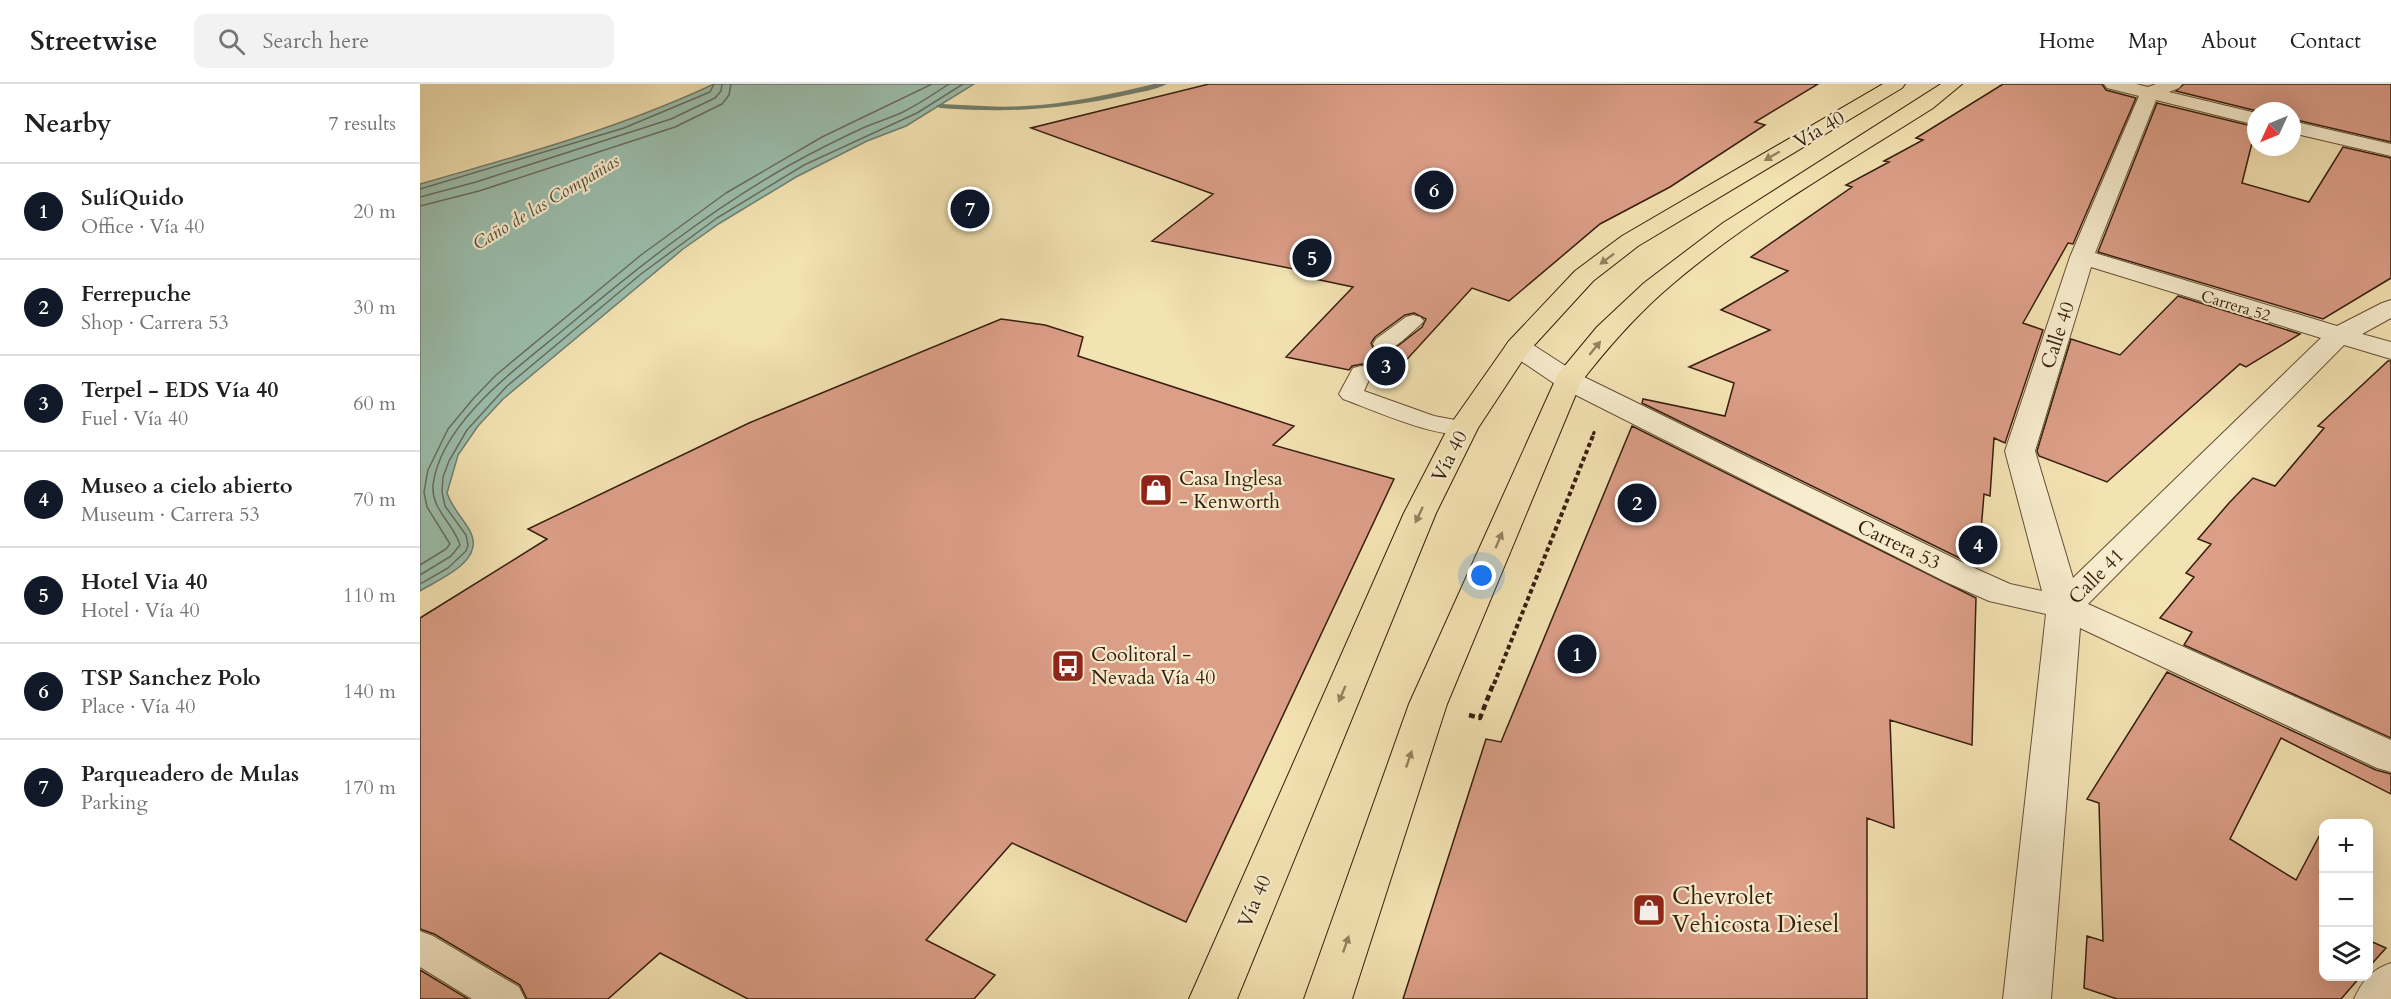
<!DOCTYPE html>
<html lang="en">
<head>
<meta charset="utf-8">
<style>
  body { margin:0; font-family:Cardo,serif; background:#f2f2f2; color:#202124 }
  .controls { position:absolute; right:18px; bottom:18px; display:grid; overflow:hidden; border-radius:12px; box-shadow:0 6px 24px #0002 }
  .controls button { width:54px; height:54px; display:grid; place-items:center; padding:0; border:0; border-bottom:2px solid #e0e0e0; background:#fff; color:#202124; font:30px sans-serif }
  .compass { position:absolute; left:1827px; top:18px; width:54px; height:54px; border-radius:50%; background:#fff; box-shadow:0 6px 24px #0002; rotate:226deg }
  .you { position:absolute; left:1062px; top:492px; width:21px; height:21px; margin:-15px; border:4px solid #fff; border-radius:50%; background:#1a73e8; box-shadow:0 0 0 9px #1a73e833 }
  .badge { display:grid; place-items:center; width:39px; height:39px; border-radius:50%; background:#111827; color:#fff; font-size:20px; font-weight:700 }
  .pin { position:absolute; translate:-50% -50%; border:3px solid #fff; box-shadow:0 2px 6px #0006 }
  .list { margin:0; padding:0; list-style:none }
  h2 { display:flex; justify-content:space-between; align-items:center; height:78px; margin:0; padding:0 24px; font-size:26px }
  h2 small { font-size:20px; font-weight:400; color:#757577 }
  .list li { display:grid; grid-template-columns:39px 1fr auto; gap:18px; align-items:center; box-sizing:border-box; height:96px; padding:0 24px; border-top:2px solid #e0e0e0 }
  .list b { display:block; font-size:22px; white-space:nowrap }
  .list p { margin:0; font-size:20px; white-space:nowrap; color:#757577 }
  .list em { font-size:20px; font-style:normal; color:#757577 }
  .icon { flex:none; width:33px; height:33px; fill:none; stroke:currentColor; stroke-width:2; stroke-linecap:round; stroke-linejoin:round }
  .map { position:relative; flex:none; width:1971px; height:915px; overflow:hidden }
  header { display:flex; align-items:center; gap:36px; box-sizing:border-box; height:84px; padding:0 30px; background:#fff; border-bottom:2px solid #e0e0e0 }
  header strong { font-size:28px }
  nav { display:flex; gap:33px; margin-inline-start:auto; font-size:21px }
  .search { width:420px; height:54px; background:#f2f2f2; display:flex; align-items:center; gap:15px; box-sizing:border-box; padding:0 21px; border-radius:12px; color:#757577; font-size:22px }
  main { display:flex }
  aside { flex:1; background:#fff }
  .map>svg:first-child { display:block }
  .water { fill:#9bbead; stroke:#737e6d; stroke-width:1.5 }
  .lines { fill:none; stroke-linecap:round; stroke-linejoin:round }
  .shore { stroke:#696e5e; stroke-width:1.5 }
  .stream { fill:#737e6d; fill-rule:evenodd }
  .building { fill:#db9e87; stroke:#371e0e; stroke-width:1.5; fill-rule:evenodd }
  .service-casing { stroke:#664f37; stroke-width:2 }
  .minor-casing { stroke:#664f37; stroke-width:2 }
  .trunk-casing { stroke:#371e0e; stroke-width:2 }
  .path-far2 { stroke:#371e0e; stroke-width:3; stroke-dasharray:4 2; stroke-linecap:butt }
  .path-far1 { stroke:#371e0e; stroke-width:4; stroke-dasharray:4.5 3; stroke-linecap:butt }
  .path { stroke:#371e0e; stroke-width:4.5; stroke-dasharray:6 4; stroke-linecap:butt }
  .service { fill:#f7eccd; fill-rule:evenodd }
  .minor { fill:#f7eccd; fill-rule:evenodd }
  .trunk { fill:#f3e2b2; fill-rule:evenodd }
  .oneway { fill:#958060 }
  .labels { text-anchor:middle; stroke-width:4.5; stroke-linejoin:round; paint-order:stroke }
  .far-street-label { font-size:16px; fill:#371e0e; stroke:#f7eccd }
  .far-water-label { font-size:18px; font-style:italic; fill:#554e3e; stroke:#f7eccd }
  .street-label { font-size:20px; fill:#371e0e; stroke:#f7eccd }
  .poi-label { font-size:20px; fill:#371e0e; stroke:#f7eccd; text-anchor:start }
  .near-poi-label { font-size:24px; fill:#371e0e; stroke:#f7eccd; text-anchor:start }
</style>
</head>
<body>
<header>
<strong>Streetwise</strong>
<div class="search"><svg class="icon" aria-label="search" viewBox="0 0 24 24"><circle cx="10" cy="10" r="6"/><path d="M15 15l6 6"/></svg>Search here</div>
<nav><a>Home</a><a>Map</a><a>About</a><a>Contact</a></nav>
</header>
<main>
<aside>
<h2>Nearby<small>7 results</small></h2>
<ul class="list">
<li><span class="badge">1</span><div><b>SulíQuido</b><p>Office · Vía 40</p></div><em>20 m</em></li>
<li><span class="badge">2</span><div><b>Ferrepuche</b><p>Shop · Carrera 53</p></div><em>30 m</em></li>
<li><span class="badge">3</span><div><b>Terpel - EDS Vía 40</b><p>Fuel · Vía 40</p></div><em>60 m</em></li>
<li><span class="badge">4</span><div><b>Museo a cielo abierto</b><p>Museum · Carrera 53</p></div><em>70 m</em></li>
<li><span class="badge">5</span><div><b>Hotel Via 40</b><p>Hotel · Vía 40</p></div><em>110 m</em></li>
<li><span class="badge">6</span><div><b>TSP Sanchez Polo</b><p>Place · Vía 40</p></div><em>140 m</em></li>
<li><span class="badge">7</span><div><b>Parqueadero de Mulas</b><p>Parking</p></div><em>170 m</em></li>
</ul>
</aside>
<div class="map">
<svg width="1971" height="915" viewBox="0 0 1971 915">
  <rect width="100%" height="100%" fill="#f3e2b2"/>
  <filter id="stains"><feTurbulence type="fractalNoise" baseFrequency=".00333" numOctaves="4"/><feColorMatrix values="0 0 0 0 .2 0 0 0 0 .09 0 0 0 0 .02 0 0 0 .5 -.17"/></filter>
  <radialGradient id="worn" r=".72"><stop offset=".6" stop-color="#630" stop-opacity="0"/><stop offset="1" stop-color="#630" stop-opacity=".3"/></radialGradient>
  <path class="water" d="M 294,0 L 554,0 L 486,42 L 447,57 L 376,93 L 300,139 L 263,165 L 83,315 L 58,342 L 38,371 L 27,409 C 33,426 44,435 51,449 C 64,478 19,495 0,507 L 0,100 C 99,72 200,44 294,0 Z"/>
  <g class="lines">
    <path class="shore" d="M 0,105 L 204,44 L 290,8 L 294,0
      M 0,113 L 56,98 L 251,35 L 295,14 L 301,7 L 302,0
      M 0,122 L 59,107 L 255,43 L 302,20 L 309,11 L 311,0
      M 0,481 L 26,465 L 30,460 L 7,423 L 4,408 L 8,386 L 28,345 L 53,315 L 76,291 L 221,171 L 306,109 L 402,53 L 512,0
      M 0,491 L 31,472 L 40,461 C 33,438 11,426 13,401 C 21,336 103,280 148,242 C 218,183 289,127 368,82 C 393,68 419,55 445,43 C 457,38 470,34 483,28 C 499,20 514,10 529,0
      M 0,500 L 28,484 L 46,467 L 48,461 L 46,451 L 25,422 L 22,408 L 23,393 L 29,377 L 47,346 L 87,302 L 221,190 L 297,134 L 384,81 L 497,29 L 543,0"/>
    <path class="stream" d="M 734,0 L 747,0 C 736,6 720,8 707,11 C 639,26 589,29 520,24 L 516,22 L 520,20 C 548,21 576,24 604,22 C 648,20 691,10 734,0 Z"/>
  </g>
  <path class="building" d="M 789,0 L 1398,0 L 1335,38 L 1345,41 L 1250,103 L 1180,140 L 1089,217 L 1052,204 L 969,295 L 953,292 L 951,283 L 942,280 L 932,282 L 929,286 L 866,273 L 933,203 L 895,195 L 899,190 L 732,157 L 793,110 L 611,44 ZM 994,229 L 1006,235 L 1002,243 L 975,264 L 963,268 L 954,266 L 951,259 L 955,253 L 985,231 Z
    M 1583,0 L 1682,0 L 1686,6 L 1716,14 L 1653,160 L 1648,159 L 1603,239 L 1623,246 L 1585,359 L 1574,354 L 1570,412 L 1564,410 L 1558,483 L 1222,319 L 1223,315 L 1305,332 L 1314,299 L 1269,283 L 1350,246 L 1301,226 L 1368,187 L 1331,173 L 1432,103 L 1426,101 L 1469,78 L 1464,77 L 1503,56 L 1496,54 Z
    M 1764,0 L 1971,0 L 1971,58 L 1872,35 L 1872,27 L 1837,27 L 1756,7 Z
    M 1737,19 L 1836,43 L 1822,99 L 1889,118 L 1923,63 L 1971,74 L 1971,194 L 1903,235 L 1678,168 Z
    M 1758,212 L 1880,250 L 1826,283 L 1820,280 L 1687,398 L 1619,372 L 1617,367 L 1651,255 L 1700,271 Z
    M 581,235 L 625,241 L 663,253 L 658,272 L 874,342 L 853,361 L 974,395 L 766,838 L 592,759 L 506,856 L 575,891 L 554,915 L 328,915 L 240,869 L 188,915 L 107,915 L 100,901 L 14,850 L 0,845 L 0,534 L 127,455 L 108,445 L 329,339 Z
    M 1968,277 L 1971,277 L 1971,654 L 1764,561 L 1772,548 L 1740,534 L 1774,493 L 1766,489 L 1791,460 L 1778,455 L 1809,419 L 1833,394 L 1855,402 L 1904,344 L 1898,342 Z
    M 1212,342 L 1556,514 L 1552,661 L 1470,636 L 1474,744 L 1447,734 L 1447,915 L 983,915 L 1066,655 L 1081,658 Z
    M 1747,588 L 1956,686 L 1971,690 L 1971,710 L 1861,654 L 1810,755 L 1876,796 L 1904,743 L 1904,892 L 1941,892 L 1921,915 L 1697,915 L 1664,904 L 1667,852 L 1683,857 L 1679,719 L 1667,715 Z
    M 1948,856 L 1966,864 L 1948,884 Z
    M 0,886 L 48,915 L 0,915 Z"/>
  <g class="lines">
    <defs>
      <path id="service" d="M 993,231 L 1000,233 L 1004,237 L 1000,241 C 987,252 974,269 956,265 L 953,260 L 956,255 L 986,233 Z
        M 941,282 L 949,284 L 952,289 L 944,307 L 1014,332 L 1051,339 L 1055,344 L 1051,349 C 1020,357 954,326 923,315 L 919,310 L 933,284 Z
        M 0,847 L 13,852 L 99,903 L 105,915 L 52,915 L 0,883 Z"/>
      <path id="minor" d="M 1684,0 L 1716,0 L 1728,3 L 1736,0 L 1762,0 L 1759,4 L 1749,8 L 1836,29 L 1836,41 L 1736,16 L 1675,169 L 1917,242 L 1962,219 L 1971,216 L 1971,234 L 1942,250 L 1971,258 L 1971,275 L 1924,261 L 1668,520 L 1971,656 L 1971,688 L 1957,684 L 1660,544 L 1631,915 L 1583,915 L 1626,530 L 1569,517 L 1526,498 L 1138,302 L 1089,269 L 1085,263 L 1089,257 L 1098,255 L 1107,257 L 1158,290 L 1550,482 L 1590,500 L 1622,507 L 1585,367 L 1650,173 L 1719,12 L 1687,4 ZM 1671,183 L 1901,254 L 1653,494 L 1615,367 Z
        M 1872,37 L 1971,60 L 1971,72 L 1872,49 Z
        M 1971,879 L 1971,915 L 1934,915 C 1943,896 1951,886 1971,879 Z"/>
      <path id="trunk" d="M 1463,0 L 1485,0 L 1482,4 L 1218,162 L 1173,197 L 1108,268 L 1058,344 L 1016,429 L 817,915 L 769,915 L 984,429 L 1028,344 L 1089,257 L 1155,187 L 1202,152 Z
        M 1521,0 L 1542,0 L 1513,24 C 1422,82 1322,138 1241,210 C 1211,237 1186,266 1161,298 L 1027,620 L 932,915 L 884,915 L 989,620 L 1138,290 L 1177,243 L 1224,199 L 1303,139 Z"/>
    </defs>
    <use href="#service" class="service-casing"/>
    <use href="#minor" class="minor-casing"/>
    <use href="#trunk" class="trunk-casing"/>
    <path class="path-far2" d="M 1173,351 L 1175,346"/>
    <path class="path-far1" d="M 1074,600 L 1174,349"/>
    <path class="path" d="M 1049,631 L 1060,634 L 1074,598"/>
    <use href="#service" class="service"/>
    <use href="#minor" class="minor"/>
    <use href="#trunk" class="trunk"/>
  </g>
  <defs><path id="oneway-solid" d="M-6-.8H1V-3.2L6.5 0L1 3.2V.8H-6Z" transform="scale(1.5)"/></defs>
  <g class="oneway">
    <use href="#oneway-solid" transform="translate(1352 72) rotate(150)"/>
    <use href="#oneway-solid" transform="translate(1187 175) rotate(143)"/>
    <use href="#oneway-solid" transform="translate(1175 264) rotate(-51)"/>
    <use href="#oneway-solid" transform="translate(999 431) rotate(115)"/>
    <use href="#oneway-solid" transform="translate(1079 456) rotate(-67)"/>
    <use href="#oneway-solid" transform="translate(922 610) rotate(113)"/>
    <use href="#oneway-solid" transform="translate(989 675) rotate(-71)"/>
    <use href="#oneway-solid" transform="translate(926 860) rotate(-71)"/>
  </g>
  <defs>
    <symbol id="shop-square" viewBox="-11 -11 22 22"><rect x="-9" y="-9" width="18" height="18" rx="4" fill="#8f2418" stroke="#f7eccd"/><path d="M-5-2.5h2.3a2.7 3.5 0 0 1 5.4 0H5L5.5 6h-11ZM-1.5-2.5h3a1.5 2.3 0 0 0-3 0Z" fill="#fff"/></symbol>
    <symbol id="bus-square" viewBox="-11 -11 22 22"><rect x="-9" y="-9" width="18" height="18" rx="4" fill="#8f2418" stroke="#f7eccd"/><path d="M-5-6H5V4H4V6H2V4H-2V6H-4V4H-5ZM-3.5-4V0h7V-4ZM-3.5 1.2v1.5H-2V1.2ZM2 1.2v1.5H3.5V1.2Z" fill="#fff"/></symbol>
  </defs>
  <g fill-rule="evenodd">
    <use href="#shop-square" x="717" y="387" width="38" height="38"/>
    <use href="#bus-square" x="629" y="563" width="38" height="38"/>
    <use href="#shop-square" x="1210" y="807" width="38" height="38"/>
  </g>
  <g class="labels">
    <g class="far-street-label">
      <text transform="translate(1816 221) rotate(17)" y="6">Carrera 52</text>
    </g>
    <g class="far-water-label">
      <text transform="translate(126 118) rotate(-31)" y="6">Caño de las Compañias</text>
    </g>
    <g class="street-label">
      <text transform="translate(1399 45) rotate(-30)" y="7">Vía 40</text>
      <text transform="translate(1637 251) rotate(-72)" y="7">Calle 40</text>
      <text transform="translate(1029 372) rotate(-63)" y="7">Vía 40</text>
      <text transform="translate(1479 460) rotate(26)" y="7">Carrera 53</text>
      <text transform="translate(1676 492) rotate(-45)" y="7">Calle 41</text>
      <text transform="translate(834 817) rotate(-67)" y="7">Vía 40</text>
    </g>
    <g class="poi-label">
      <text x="759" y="401">Casa Inglesa<tspan x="759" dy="23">- Kenworth</tspan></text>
      <text x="671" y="577">Coolitoral -<tspan x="671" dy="23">Nevada Vía 40</tspan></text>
    </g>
    <g class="near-poi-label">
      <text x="1252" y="820">Chevrolet<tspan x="1252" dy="28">Vehicosta Diesel</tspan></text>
    </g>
  </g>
  <rect width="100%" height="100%" filter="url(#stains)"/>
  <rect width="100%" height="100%" fill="url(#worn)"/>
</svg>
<div class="controls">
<button>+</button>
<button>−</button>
<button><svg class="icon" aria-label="layers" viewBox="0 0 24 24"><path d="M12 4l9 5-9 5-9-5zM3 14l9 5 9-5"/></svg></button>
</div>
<svg class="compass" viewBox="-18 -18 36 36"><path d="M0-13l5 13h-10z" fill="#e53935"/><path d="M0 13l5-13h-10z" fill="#757577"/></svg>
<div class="you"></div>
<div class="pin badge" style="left:1157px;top:570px">1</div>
<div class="pin badge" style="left:1217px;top:419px">2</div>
<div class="pin badge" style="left:966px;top:282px">3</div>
<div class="pin badge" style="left:1558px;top:461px">4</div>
<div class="pin badge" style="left:892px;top:174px">5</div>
<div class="pin badge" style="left:1014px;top:106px">6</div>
<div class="pin badge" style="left:550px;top:125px">7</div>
</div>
</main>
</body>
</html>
